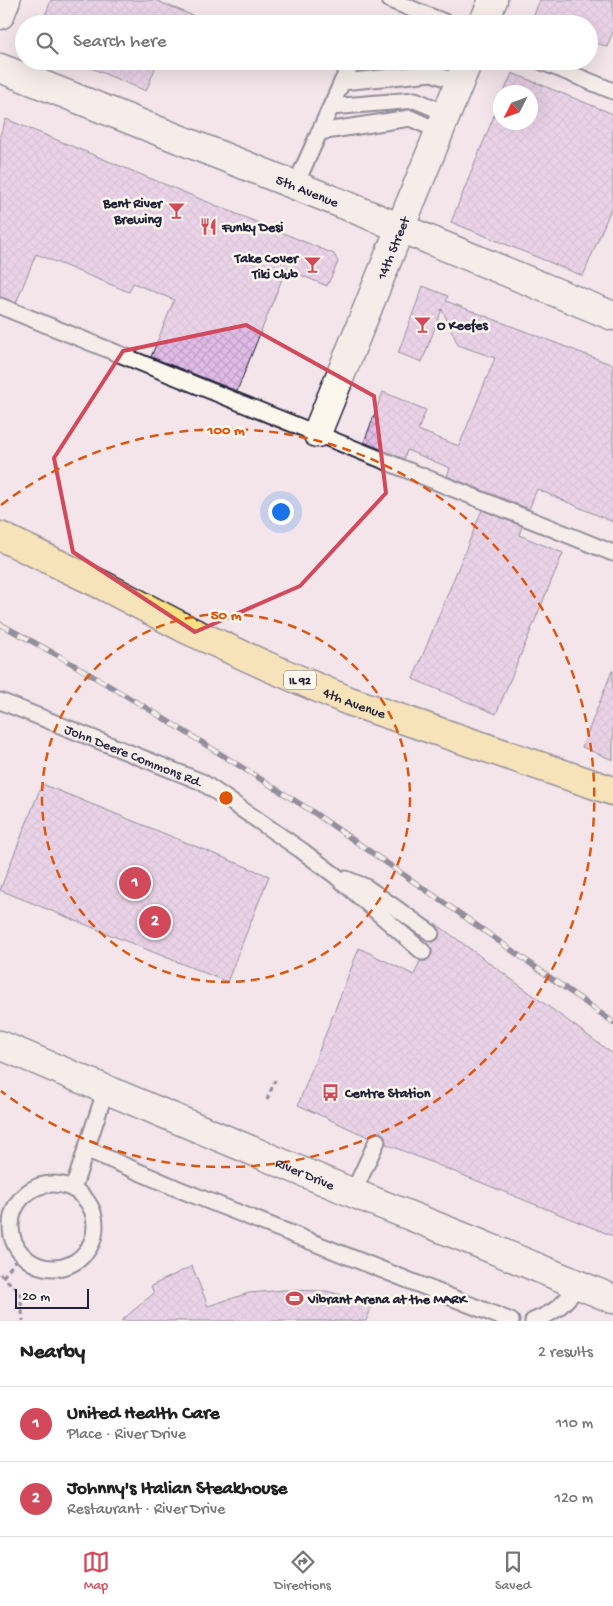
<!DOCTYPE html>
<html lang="en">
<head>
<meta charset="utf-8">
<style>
  body { margin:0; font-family:"Gochi Hand",sans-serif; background:#f2f2f2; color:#222 }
  .compass { position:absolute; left:493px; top:85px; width:45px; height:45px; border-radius:50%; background:#fff; box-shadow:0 5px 20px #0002; rotate:228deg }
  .scale { position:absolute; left:15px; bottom:12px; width:74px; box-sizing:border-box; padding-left:5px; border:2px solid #22223b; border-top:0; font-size:14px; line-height:18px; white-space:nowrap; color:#22223b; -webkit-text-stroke:4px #fbf7ec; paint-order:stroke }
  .you { position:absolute; left:280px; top:511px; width:18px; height:18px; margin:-12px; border:4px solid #fff; border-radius:50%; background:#1a73e8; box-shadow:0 0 0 8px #1a73e833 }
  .badge { display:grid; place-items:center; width:32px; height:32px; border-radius:50%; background:#d1495b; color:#fff; font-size:16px; font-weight:700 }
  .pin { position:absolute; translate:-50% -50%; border:2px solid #fff; box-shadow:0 1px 5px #0006 }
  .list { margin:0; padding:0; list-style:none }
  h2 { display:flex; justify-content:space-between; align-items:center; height:65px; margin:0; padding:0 20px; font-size:21px }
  h2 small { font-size:16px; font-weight:400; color:#767676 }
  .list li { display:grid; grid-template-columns:32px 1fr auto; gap:15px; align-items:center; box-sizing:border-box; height:75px; padding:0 20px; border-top:1px solid #e0e0e0 }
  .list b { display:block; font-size:19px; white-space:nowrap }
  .list p { margin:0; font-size:16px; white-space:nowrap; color:#767676 }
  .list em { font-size:16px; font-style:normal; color:#767676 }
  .icon { flex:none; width:28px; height:28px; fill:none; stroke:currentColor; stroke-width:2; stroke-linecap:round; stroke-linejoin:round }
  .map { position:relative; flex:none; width:613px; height:1321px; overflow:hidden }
  .search { position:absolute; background:#fff; box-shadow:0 5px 20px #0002; left:15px; right:15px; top:15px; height:55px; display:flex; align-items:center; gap:12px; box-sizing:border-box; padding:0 18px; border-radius:28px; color:#767676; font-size:19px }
  .sheet { height:215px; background:#fff }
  nav { display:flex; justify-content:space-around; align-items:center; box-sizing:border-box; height:70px; border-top:1px solid #e0e0e0; background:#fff; font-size:14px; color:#767676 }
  nav a { display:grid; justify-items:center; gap:2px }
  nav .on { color:#d1495b }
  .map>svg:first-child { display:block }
  .building { fill:url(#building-cross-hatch); stroke:#22223b }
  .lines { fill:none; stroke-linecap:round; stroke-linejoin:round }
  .service-casing { stroke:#22223b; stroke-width:19 }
  .tertiary-casing { stroke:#22223b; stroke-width:31 }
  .secondary-casing { stroke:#22223b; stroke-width:31 }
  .primary-casing { stroke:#22223b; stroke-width:31 }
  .path { stroke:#22223b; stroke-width:3; stroke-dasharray:5 4; stroke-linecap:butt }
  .service { stroke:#fbf7ec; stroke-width:15 }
  .tertiary { stroke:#fbf7ec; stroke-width:28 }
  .secondary { stroke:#fbf7ec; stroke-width:28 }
  .primary { stroke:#fae180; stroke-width:28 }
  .rail-casing { stroke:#22223b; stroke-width:5.5 }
  .rail { stroke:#fbf7ec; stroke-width:4; stroke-dasharray:11; stroke-linecap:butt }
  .marked { fill:none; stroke:#d1495b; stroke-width:4; stroke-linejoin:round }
  .ring { fill:none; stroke:#de560e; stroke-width:2.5; stroke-dasharray:9 6 }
  .labels { text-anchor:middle; stroke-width:5; stroke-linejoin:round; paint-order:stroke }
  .shield { fill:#fbf7ec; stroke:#636270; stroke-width:1 }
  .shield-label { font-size:12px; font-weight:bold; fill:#22223b }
  .street-label { font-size:14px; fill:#22223b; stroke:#fbf7ec }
  .poi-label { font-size:14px; font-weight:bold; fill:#22223b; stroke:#fbf7ec; text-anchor:start }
  .centre { fill:#de560e; stroke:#fbf7ec; stroke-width:2.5 }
  .ring-label { font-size:15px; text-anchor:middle; font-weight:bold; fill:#de560e; stroke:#fbf7ec; stroke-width:5; stroke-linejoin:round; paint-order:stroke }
</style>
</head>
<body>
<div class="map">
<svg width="613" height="1321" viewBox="0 0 613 1321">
  <defs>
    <pattern id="building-cross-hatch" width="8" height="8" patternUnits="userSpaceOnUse" patternTransform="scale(1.25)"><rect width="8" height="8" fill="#e0bce6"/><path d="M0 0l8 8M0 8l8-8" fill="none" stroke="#c0a1c6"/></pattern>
  </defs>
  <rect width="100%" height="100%" fill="#f3e5ea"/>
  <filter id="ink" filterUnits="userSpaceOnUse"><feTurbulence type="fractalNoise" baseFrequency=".02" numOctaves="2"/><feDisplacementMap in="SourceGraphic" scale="10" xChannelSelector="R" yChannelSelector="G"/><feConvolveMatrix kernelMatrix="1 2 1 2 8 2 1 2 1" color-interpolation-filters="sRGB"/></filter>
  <g filter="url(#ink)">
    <path class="building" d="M 51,0 L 155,0 L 211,23 L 42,24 Z
      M 540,0 L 613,0 L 613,31 L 607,47 L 589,40 L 589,24 L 549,24 L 533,17 Z
      M 74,61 L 158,61 L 146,91 Z
      M 512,73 L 613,114 L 613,204 L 583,276 L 451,222 L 500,101 L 500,122 L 530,122 L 530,92 L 504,92 Z
      M 6,119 L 334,254 L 338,262 L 327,286 L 286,269 L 237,391 L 151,357 L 174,300 L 133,283 L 129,292 L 36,254 L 16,303 L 0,297 L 0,135 Z
      M 423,286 L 448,296 L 446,301 L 613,365 L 613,522 L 537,489 L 529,509 L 447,476 L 450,468 L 407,450 L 404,459 L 364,442 L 383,392 L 426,410 L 418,430 L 459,446 L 495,358 L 458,345 L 442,309 L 422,362 L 398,353 Z
      M 482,510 L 522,526 L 519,535 L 563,553 L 496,714 L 413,679 Z
      M 612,671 L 613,671 L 613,760 L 582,747 Z
      M 42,784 L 269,876 L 227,982 L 0,890 Z
      M 435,923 L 613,1054 L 613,1236 L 386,1144 L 385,1136 L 380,1132 L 372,1133 L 368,1137 L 298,1105 L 359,948 L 414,975 L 420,961 L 426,961 L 432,954 L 432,949 L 427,943 L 428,941 L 434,942 L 439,938 L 440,930 Z
      M 192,1266 L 208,1306 L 249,1293 L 284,1290 L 326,1291 L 373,1303 L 366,1321 L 121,1321 L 154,1293 L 151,1286 Z"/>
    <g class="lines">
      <defs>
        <g id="service">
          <path d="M 390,0 L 449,24"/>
          <path d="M 540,61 L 613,91"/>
          <path d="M 342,82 L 353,61"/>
          <path d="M 331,107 L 415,100 L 446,113"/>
          <path d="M 319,132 L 410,118 L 439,131"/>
          <path d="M 295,186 L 342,82 L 432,73 L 459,83"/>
          <path d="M 0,306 L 613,553"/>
          <path id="s1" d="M 0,701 L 202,782 L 301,850 L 336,876 L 423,952"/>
          <path d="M 346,879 L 366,887 L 431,933"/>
          <path d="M 86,1149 L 176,1188 L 511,1321"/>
          <circle cx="53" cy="1226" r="42"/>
          <path d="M 73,1189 L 106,1089"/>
          <path d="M 353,1193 L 377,1141"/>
          <path d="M 533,1321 C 557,1312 563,1304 580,1285"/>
        </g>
        <g id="tertiary">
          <path d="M 0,15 L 6,0"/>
          <path d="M 483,24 L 493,0"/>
          <path id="s2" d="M 0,68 L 350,207 L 613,316"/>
          <path id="s3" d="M 317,433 L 468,61"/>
        </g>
        <g id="secondary">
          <path id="s4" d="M 0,1045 L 353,1193 L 478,1243 L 613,1299"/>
        </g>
        <g id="primary">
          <path id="s5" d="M 0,536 L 104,586 L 188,630 L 269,667 L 349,701 L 613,791"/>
        </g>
      </defs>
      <use href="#service" class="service-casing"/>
      <use href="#tertiary" class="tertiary-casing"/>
      <use href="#secondary" class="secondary-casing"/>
      <use href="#primary" class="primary-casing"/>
      <path class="path" d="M 267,1100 L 275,1080
        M 0,1274 L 20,1292 L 23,1321
        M 3,1277 L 21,1253"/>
      <use href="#service" class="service"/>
      <use href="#tertiary" class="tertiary"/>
      <use href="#secondary" class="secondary"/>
      <use href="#primary" class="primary"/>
      <defs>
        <path id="rail" d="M 0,624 L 59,656 L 155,713 L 310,810 L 462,915 L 613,1022"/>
      </defs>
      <use href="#rail" class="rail-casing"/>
      <use href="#rail" class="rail"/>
    </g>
  </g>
  <path d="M0 0H613V1321H0ZM 246,325 L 374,396 L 386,493 L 300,586 L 195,632 L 73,552 L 54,458 L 123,351 Z" fill="#f3e5ea" fill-opacity=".55" fill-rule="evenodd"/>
  <path class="marked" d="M 246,325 L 374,396 L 386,493 L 300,586 L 195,632 L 73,552 L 54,458 L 123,351 Z"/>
  <g class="ring">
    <circle cx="226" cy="798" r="184"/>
    <path d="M1 505A369 369 0 1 1 1 1091"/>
  </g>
  <defs>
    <symbol id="bar-bare" viewBox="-9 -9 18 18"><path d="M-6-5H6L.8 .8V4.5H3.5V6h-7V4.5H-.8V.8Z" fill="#d1495b" stroke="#fbf7ec" stroke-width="2.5" paint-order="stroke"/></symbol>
    <symbol id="restaurant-bare" viewBox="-9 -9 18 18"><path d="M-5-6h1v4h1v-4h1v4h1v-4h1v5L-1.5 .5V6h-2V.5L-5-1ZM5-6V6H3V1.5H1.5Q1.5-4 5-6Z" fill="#d1495b" stroke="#fbf7ec" stroke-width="2.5" paint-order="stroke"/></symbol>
    <symbol id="bus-bare" viewBox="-9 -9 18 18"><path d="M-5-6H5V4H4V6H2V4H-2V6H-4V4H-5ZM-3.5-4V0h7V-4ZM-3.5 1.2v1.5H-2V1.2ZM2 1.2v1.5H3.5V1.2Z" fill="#d1495b" stroke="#fbf7ec" stroke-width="2.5" paint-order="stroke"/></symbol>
    <symbol id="stadium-bare" viewBox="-9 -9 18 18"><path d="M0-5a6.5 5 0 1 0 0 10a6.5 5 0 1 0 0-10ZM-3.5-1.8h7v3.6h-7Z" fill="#d1495b" stroke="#fbf7ec" stroke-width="2.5" paint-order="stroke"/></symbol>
  </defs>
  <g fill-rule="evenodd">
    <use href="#bar-bare" x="164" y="198" width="25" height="25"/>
    <use href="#restaurant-bare" x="196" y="214" width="25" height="25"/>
    <use href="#bar-bare" x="300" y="252" width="25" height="25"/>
    <use href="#bar-bare" x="410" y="312" width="25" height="25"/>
    <use href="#bus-bare" x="318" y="1080" width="25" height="25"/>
    <use href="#stadium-bare" x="282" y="1286" width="25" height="25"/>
  </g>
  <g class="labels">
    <rect class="shield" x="284" y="670.5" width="32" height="19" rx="4"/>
    <g class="shield-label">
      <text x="300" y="684">IL 92</text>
    </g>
    <g class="street-label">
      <text dy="5" stroke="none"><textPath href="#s2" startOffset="331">5th Avenue</textPath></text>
      <text dy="5" stroke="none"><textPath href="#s3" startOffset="200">14th Street</textPath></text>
      <text dy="5" stroke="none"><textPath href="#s5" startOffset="392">4th Avenue</textPath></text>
      <text dy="5" stroke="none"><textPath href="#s1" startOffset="145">John Deere Commons Rd.</textPath></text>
      <text dy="5" stroke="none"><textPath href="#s4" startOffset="331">River Drive</textPath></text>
    </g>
    <g class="poi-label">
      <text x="162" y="207" text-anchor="end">Bent River<tspan x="162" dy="16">Brewing</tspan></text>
      <text x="222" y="231">Funky Desi</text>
      <text x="298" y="262" text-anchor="end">Take Cover<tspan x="298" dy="16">Tiki Club</tspan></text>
      <text x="437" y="329">O Keefes</text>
      <text x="345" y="1097">Centre Station</text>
      <text x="308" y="1303">Vibrant Arena at the MARK</text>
    </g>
  </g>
  <circle cx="226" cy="798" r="8" class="centre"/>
  <g class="ring-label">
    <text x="226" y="434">100 m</text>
    <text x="226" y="619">50 m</text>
  </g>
</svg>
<svg class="compass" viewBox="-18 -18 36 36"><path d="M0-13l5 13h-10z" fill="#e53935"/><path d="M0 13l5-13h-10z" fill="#767676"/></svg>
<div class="scale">20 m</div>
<div class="you"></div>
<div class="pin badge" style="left:135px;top:883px">1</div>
<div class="pin badge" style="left:155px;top:922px">2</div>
<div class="search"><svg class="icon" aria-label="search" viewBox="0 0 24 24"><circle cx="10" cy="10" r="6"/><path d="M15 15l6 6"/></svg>Search here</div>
</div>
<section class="sheet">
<h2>Nearby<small>2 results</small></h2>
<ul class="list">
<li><span class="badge">1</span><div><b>United Health Care</b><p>Place · River Drive</p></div><em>110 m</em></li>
<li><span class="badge">2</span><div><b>Johnny's Italian Steakhouse</b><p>Restaurant · River Drive</p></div><em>120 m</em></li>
</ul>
</section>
<nav>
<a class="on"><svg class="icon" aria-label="map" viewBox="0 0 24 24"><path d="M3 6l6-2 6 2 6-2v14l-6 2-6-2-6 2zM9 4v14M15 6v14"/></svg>Map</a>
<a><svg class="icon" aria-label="directions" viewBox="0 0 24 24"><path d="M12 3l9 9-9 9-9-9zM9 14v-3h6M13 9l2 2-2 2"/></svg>Directions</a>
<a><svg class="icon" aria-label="saved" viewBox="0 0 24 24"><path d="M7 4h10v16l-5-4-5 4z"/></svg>Saved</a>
</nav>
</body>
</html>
